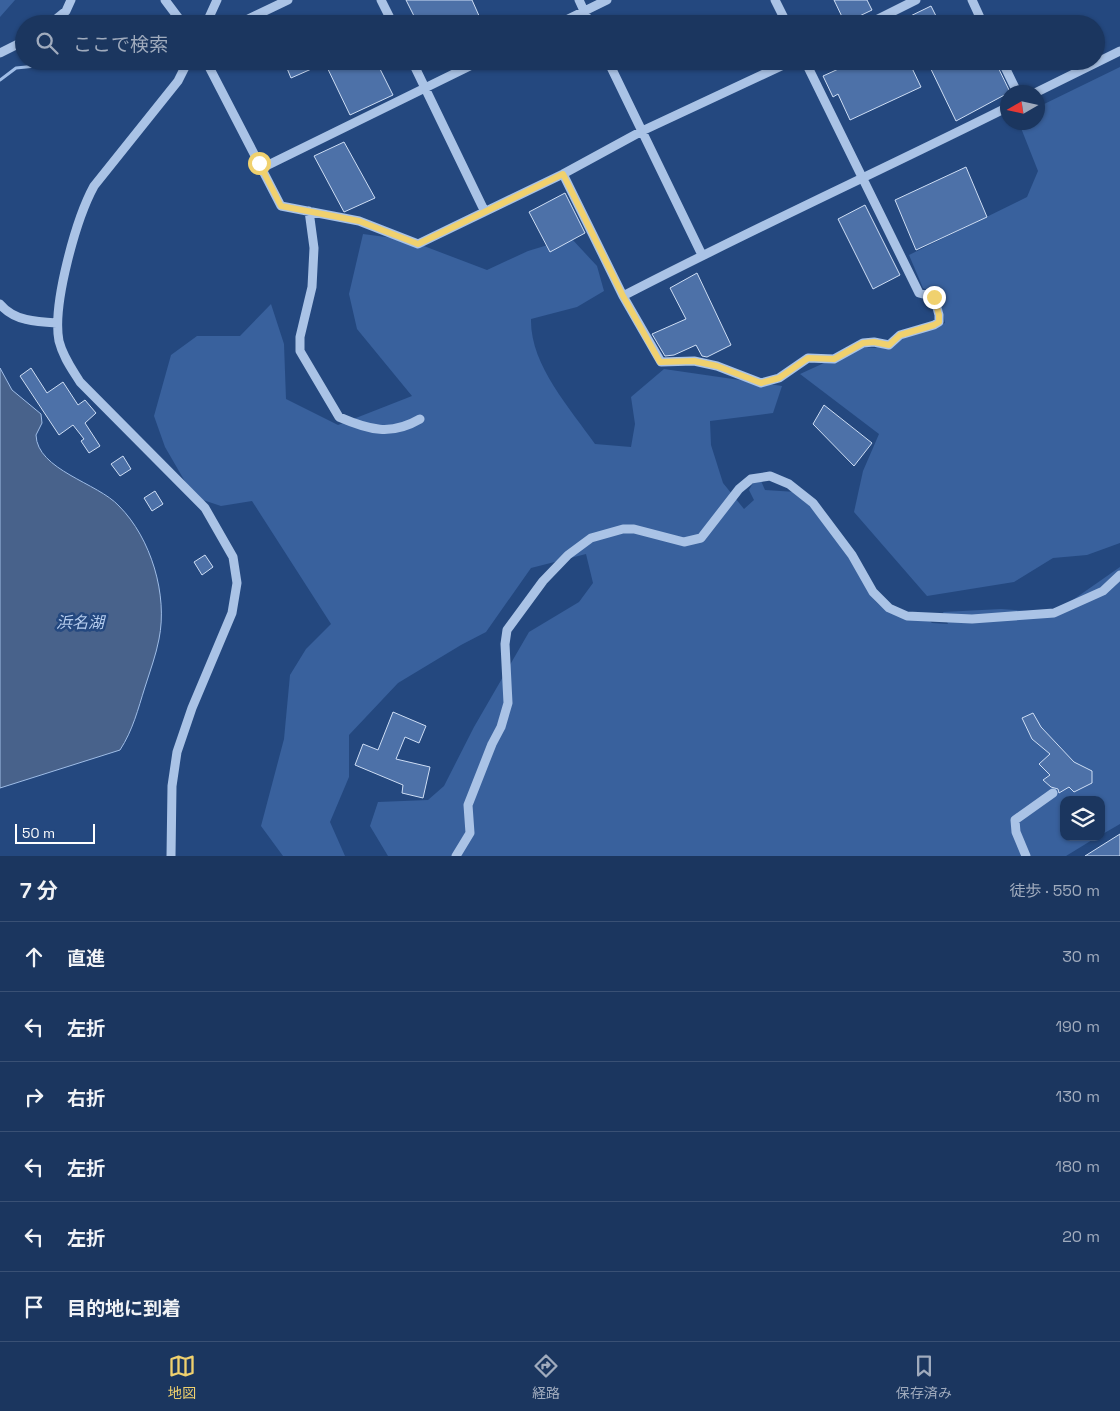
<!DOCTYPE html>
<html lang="ja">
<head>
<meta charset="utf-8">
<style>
  body { margin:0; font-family:"Space Grotesk","Noto Sans JP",sans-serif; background:#243e65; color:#f1f3f6 }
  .controls { position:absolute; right:15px; bottom:15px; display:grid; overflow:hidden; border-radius:10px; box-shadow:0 1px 4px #0004 }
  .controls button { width:45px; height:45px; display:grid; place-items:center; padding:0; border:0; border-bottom:1px solid #395074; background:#1b365f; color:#f1f3f6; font:25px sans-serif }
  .compass { position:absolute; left:1000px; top:85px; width:45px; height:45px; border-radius:50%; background:#1b365f; box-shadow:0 1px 4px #0004; rotate:261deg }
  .scale { position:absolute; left:15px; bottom:12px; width:80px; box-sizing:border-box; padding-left:5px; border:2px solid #fff; border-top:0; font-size:14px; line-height:18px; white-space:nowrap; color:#fff; -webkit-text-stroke:4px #24487f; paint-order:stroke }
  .stop { position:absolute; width:15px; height:15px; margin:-11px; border:4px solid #f0d16e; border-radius:50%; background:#fff }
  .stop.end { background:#f0d16e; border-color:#fff; box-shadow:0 1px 5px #0008 }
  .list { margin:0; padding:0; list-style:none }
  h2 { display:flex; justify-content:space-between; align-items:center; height:65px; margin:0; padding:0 20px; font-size:21px }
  h2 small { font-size:16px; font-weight:400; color:#a0abbd }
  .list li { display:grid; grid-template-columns:32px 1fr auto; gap:15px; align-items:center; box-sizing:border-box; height:70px; padding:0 20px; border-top:1px solid #395074 }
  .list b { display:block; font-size:19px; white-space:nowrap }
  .list em { font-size:16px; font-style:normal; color:#a0abbd }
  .icon { flex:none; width:28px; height:28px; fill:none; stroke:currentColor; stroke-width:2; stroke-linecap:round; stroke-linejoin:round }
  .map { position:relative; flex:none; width:1120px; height:856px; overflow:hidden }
  .search { position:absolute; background:#1b365f; box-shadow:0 1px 4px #0004; left:15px; right:15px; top:15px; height:55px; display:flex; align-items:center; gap:12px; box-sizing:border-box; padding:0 18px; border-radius:28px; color:#a0abbd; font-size:19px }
  .sheet { height:485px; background:#1b365f }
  nav { display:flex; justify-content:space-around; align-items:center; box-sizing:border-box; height:70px; border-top:1px solid #395074; background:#1b365f; font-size:14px; color:#a0abbd }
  nav a { display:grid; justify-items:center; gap:2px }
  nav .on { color:#f0d16e }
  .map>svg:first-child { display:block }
  .green { fill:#39619d }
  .water { fill:#48628b; stroke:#9fbde7 }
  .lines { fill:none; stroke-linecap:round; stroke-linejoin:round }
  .stream { stroke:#9fbde7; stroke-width:3 }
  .building { fill:#4d71a8; stroke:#cedef5 }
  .minor { stroke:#aac3e6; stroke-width:9 }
  .route { stroke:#f0d16e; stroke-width:6 }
  .labels { text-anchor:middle; stroke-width:5; stroke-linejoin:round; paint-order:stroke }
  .water-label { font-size:16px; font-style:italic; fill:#b6cdee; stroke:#24487f }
</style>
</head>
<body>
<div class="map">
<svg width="1120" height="856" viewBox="0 0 1120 856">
  <rect width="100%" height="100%" fill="#24487f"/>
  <path class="green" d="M 0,0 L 15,0 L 0,17 Z
    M 1120,67 L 1120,543 L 1087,555 L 1053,558 L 1014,582 L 927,596 L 854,512 L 863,471 L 879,434 L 800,374 L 859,347 L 875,348 L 945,323 L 939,296 L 923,288 L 909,255 L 1027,197 L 1038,171 L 1019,123 L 1038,122 L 1038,107 Z
    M 363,234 L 408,240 L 487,270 L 528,251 L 571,238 L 597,266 L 604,291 L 577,307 L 531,319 C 530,365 570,408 595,444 L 631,447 L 635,424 L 631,397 L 664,369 L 782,386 L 773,413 L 710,421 L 711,445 L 723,483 L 744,509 L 754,500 L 749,490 L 758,474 L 765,490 L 796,492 C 816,511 833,532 849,554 C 860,571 865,594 882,607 C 894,617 911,616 926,617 L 932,623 L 948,624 L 943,612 L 1001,609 L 1054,613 L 1120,567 L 1120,824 L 1101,835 L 1101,800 L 1064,800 L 1064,837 L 1097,837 L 1066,856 L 388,856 L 370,826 L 378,802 L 428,800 L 444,786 L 474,727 L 529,632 L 579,602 L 593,583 L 586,554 L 531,568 L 486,632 L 461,645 L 398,683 L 349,735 L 349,777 L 330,822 L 345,856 L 283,856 L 261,826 L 284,739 L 290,675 L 306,649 L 331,624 L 252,501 L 221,506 L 194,497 L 165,447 L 154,416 L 171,355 L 197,336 L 240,336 L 271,304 L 284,344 L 286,399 L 338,425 L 412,396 L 357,329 L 349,294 Z"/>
  <path class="water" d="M 0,368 L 12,390 L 41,414 L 42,423 L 36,435 C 37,470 98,483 119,506 C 151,538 168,595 159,639 C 156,655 150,671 145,687 C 138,709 133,730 120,750 L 0,788 Z"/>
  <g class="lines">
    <path class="stream" d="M 0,80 L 16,68 L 36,66 L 47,61"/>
  </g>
  <path class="building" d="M 406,0 L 472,0 L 480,18 L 468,24 L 418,24 Z
    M 834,0 L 867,0 L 872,10 L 845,23 Z
    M 931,6 L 940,24 L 894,24 Z
    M 284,61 L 376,61 L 393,95 L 350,115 L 325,63 L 291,78 Z
    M 856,61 L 902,61 L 906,69 L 911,66 L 921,87 L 850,120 L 838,94 L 833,97 L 823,76 Z
    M 927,61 L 995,61 L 1010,92 L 956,121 Z
    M 344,142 L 375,198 L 344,212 L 314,156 Z
    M 966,167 L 987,217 L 916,250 L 895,200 Z
    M 565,193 L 585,233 L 550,252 L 529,212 Z
    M 865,205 L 900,275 L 873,289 L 838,219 Z
    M 697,273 L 731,345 L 707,357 L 702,356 L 696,345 L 674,355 L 665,356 L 652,334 L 686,319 L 670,288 Z
    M 31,368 L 47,393 L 63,382 L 78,405 L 85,400 L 96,413 L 85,423 L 100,446 L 89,453 L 81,441 L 84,439 L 73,425 L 59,435 L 20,376 Z
    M 824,405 L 872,443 L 854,466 L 813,424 Z
    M 123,456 L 131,469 L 120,476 L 111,464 Z
    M 155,491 L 163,504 L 152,511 L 144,498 Z
    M 205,555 L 213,567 L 202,575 L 194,562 Z
    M 393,712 L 426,726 L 419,743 L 405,737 L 396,759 L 430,767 L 423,798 L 402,793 L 403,785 L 355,765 L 363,744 L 378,750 Z
    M 1033,713 L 1041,727 L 1074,762 L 1092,771 L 1092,783 L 1074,792 L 1069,787 L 1059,793 L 1058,789 L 1051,787 L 1043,780 L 1050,775 L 1039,764 L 1050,754 L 1032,739 L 1022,718 Z
    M 1120,834 L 1120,856 L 1085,856 Z"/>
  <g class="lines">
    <path class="minor" d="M 165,0 L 183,24
      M 381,0 L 393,24
      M 579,0 L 590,24
      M 775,0 L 787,24
      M 972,0 L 983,24
      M 50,24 L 66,11 L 71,0
      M 206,24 L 217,0
      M 238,24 L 288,0
      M 558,24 L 607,0
      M 868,24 L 916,0
      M 0,53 L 24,41
      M 206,61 L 281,206 L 359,221 L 418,244 L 563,174 L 642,131 L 792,61
      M 412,61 L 484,210
      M 608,61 L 702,255
      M 1002,61 L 1017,92
      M 1037,92 L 1120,51
      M 262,168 L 480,61
      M 563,174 L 623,296 L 661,362 L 694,361 L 717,366 L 761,383 L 779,378 L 808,358 L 834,359 L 863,343 L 874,342 L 889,345 L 900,335 L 934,325 L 939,322 L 939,315 L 934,297 L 919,293 L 805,61
      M 309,211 L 314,248 L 312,287 L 300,337 L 300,351 L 339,417 C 369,430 391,436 420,419
      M 623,296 C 750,230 880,171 1008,107
      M 0,304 C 14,321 37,322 57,323
      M 171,856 L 172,786 L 177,752 L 192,708 L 232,613 L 237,583 L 233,557 L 205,508 L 80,382 C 72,369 63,357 59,341 C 52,305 76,219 94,186 L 178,81 L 188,61
      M 456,856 L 470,833 L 468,805 L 492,744 L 501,727 L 508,703 L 505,644 L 507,630 L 543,581 L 568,555 L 591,538 L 623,529 L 634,529 L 684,542 L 701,538 L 739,489 L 751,479 L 770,476 L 789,484 L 813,503 L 852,555 L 873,592 L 889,608 L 907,616 L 972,619 L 1054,613 L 1103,591 L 1120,575
      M 1026,856 L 1016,832 L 1015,820 L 1053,793"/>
  </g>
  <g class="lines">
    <path class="route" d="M 259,163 L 281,206 L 359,221 L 418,244 L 563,174 L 623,296 L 660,362 L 694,361 L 717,366 L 761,383 L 779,378 L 808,358 L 834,359 L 863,343 L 874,342 L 889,345 L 900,335 L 934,325 L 939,322 L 939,315 L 934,297"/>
  </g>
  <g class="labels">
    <g class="water-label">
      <text x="80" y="628">浜名湖</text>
    </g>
  </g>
</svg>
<div class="controls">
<button><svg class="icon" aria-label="layers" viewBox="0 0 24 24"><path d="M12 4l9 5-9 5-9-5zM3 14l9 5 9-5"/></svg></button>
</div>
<svg class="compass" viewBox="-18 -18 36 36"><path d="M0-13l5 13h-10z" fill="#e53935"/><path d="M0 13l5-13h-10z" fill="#a0abbd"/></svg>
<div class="scale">50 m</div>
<div class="stop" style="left:259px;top:163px"></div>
<div class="stop end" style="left:934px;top:297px"></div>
<div class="search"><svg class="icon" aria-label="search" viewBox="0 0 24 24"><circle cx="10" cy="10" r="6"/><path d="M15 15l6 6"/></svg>ここで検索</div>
</div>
<section class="sheet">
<h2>7 分<small>徒歩 · 550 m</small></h2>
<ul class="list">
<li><svg class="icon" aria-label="ahead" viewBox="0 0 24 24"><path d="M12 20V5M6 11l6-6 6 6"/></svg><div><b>直進</b></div><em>30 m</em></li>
<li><svg class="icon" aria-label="left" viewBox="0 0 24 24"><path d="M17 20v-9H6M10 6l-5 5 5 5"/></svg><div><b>左折</b></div><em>190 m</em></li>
<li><svg class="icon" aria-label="right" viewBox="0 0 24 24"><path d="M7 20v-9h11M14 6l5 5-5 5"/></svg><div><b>右折</b></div><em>130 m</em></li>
<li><svg class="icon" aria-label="left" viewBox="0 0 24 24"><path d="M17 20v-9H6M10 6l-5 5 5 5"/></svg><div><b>左折</b></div><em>180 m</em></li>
<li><svg class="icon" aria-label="left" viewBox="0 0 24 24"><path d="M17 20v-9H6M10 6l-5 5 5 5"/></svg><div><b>左折</b></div><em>20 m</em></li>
<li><svg class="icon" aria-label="arrive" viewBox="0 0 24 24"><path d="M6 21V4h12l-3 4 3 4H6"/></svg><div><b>目的地に到着</b></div></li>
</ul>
</section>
<nav>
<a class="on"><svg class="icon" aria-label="map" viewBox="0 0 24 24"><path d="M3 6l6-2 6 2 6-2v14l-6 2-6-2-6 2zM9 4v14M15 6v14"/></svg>地図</a>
<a><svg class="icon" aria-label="directions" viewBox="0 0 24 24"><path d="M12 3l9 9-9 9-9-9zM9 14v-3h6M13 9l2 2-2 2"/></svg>経路</a>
<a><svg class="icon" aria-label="saved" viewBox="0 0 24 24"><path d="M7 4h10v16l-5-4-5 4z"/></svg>保存済み</a>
</nav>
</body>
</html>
